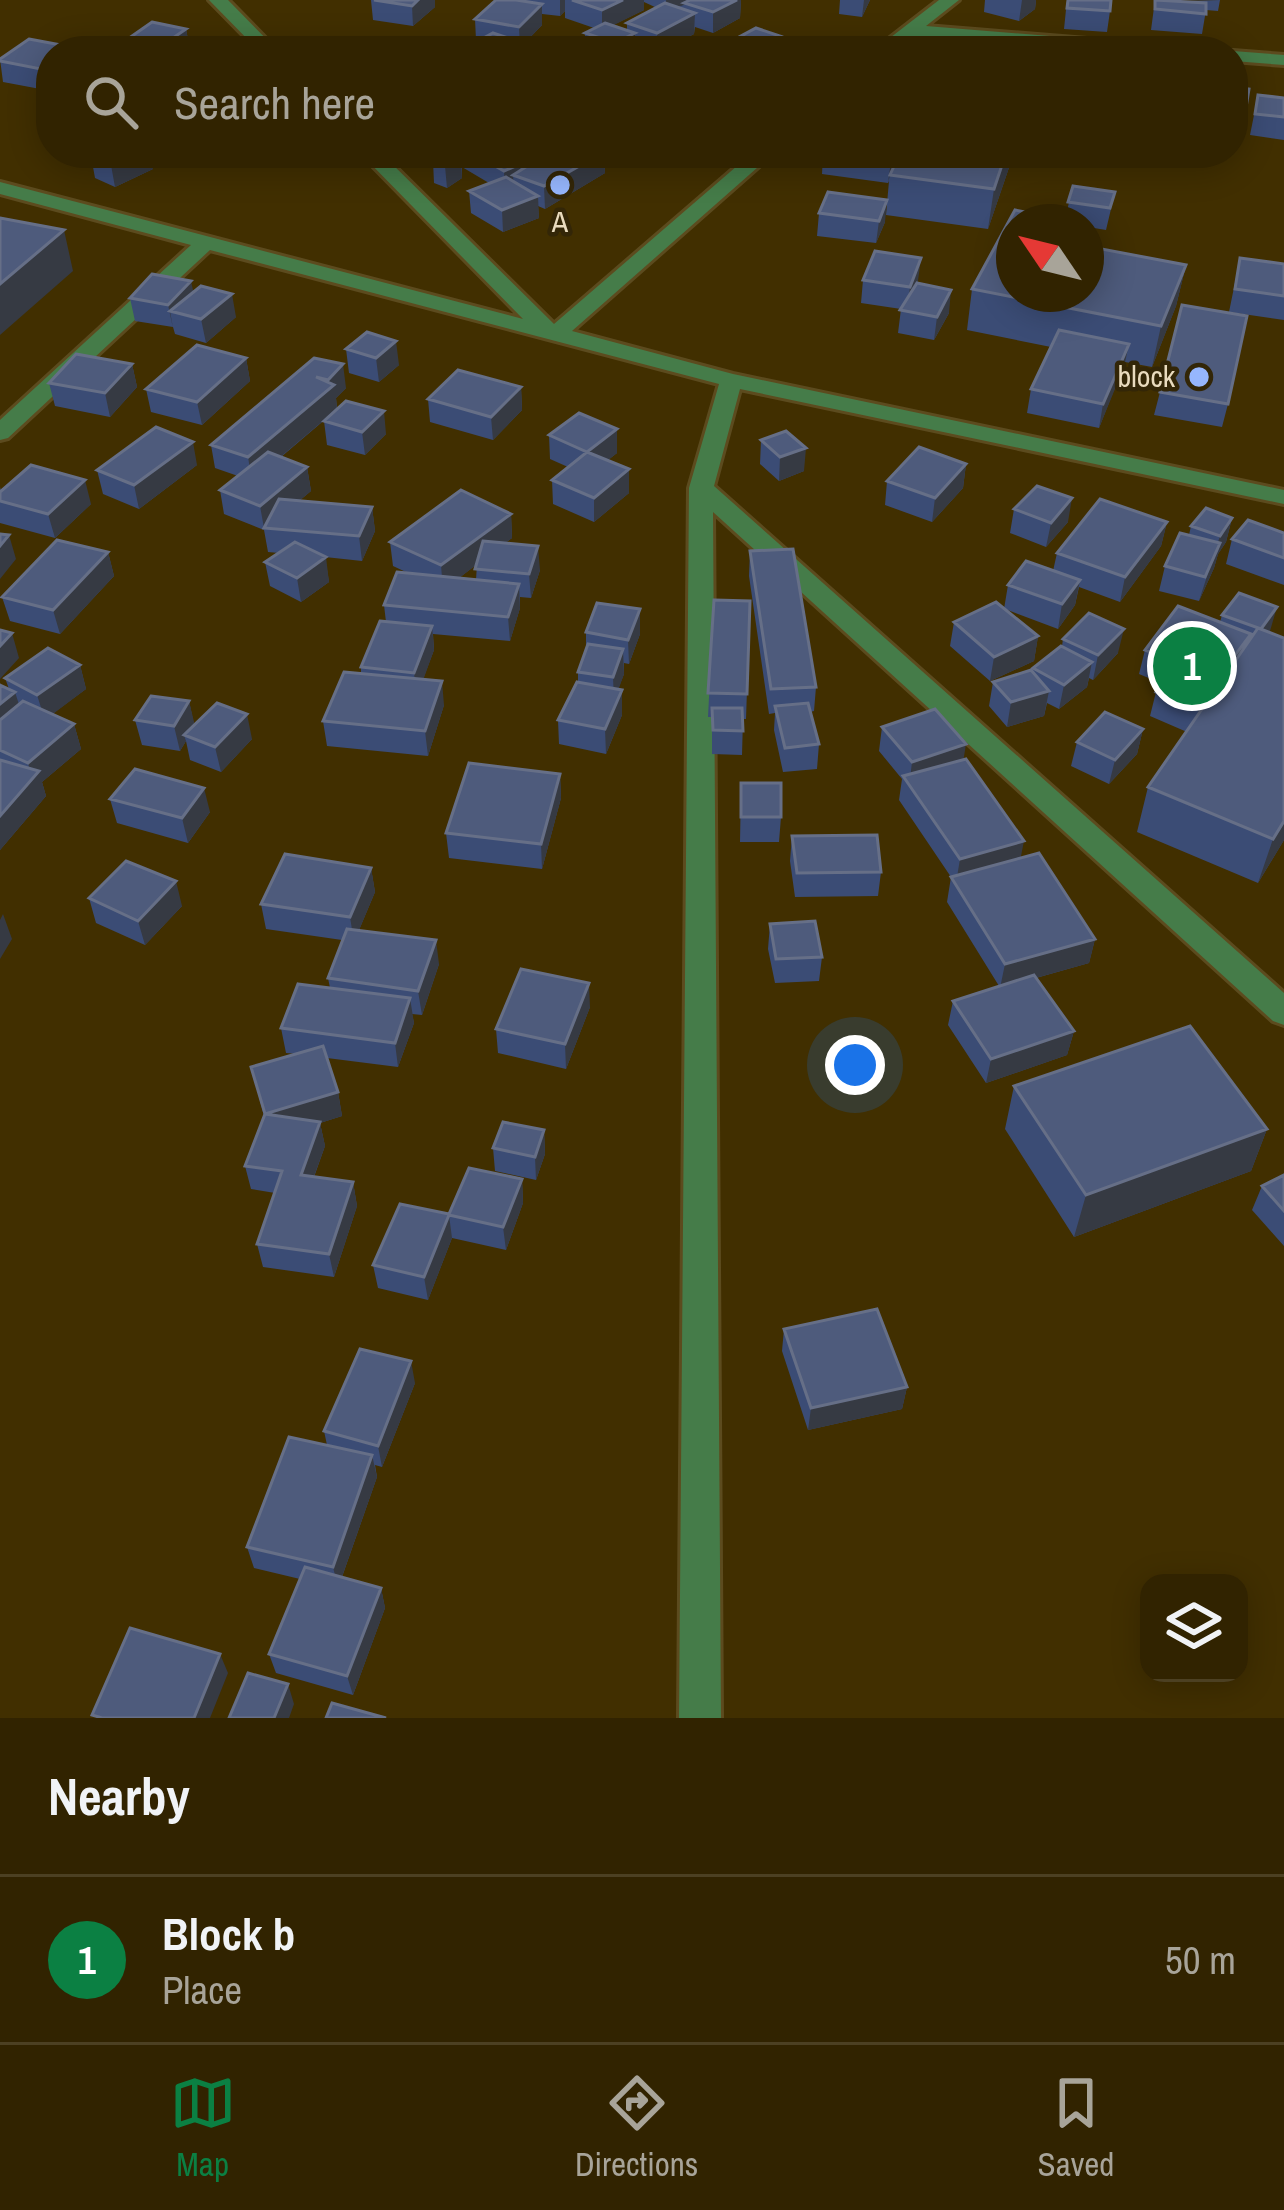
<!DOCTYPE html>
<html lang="en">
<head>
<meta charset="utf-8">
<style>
  body { margin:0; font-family:"Archivo Narrow",sans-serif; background:#392b0a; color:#f1f3f6 }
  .controls { position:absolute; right:36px; bottom:36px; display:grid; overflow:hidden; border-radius:24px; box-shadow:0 6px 30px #0003 }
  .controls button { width:108px; height:108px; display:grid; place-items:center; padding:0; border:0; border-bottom:3px solid #4c4022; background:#312300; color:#f1f3f6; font:60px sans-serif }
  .compass { position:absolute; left:996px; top:204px; width:108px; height:108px; border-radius:50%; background:#312300; box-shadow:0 6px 30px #0003; rotate:305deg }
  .you { position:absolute; left:855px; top:1065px; width:42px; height:42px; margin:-30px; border:9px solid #fff; border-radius:50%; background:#1a73e8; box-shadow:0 0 0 18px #1a73e833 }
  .badge { display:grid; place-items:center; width:78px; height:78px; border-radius:50%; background:#0b8043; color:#fff; font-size:39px; font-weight:700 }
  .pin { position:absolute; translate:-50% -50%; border:6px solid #fff; box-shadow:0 3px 12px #0006 }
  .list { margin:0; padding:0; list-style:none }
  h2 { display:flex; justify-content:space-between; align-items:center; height:156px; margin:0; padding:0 48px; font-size:51px }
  h2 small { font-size:39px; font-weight:400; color:#a8a499 }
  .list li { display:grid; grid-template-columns:78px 1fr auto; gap:36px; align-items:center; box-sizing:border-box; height:168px; padding:0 48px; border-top:3px solid #4c4022 }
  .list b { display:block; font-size:45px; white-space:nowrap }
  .list p { margin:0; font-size:39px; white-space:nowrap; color:#a8a499 }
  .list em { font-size:39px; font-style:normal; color:#a8a499 }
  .icon { flex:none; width:66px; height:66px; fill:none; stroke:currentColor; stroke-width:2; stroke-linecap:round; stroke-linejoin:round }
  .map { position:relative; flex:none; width:1284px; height:1718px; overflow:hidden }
  .search { position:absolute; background:#312300; box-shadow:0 6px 30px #0003; left:36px; right:36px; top:36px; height:132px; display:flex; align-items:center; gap:30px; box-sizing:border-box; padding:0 42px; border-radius:48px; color:#a8a499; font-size:45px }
  .sheet { height:324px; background:#312300 }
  nav { display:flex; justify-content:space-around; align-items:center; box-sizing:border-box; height:168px; border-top:3px solid #4c4022; background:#312300; font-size:33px; color:#a8a499 }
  nav a { display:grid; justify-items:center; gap:6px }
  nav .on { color:#0b8043 }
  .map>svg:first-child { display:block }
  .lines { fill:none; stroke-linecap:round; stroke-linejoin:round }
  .minor-casing { stroke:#5c4b1e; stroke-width:6 }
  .minor { fill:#457c49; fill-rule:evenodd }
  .wall { fill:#3b4c75; fill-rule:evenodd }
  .shaded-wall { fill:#363a43 }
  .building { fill:#4e5b7c; stroke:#666f87; stroke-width:3 }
  .poi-dot { fill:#96b6fd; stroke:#332607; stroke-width:4.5 }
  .labels { text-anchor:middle; stroke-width:9; stroke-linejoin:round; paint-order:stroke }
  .far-poi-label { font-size:30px; fill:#e9dbbe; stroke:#332607 }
</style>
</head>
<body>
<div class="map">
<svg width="1284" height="1718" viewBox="0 0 1284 1718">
  <rect width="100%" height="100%" fill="#412f00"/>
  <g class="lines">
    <defs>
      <path id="minor" d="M 209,0 L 228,0 L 278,51 L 259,51 Z
        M 939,0 L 959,0 L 926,26 L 1174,46 L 1183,51 L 1106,51 L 913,36 L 893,51 L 873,51 Z
        M 1231,51 L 1233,51 L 1284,55 L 1284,65 L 1233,61 Z
        M 360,153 L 381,153 L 554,324 L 752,153 L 774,153 L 572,331 L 733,374 L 1284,490 L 1284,504 L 740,389 L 714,486 L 1284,993 L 1284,1025 L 1273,1021 L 713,512 L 721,1718 L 679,1718 L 689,488 L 719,384 L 210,250 L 8,438 L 0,440 L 0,420 L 191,245 L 0,194 L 0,182 L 523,319 Z"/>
    </defs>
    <use href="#minor" class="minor-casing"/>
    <use href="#minor" class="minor"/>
  </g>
  <path class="wall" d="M 371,0 L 435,0 L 435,7 L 413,26 L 373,20 Z
    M 496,0 L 741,0 L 740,18 L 713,33 L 695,27 L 694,34 L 662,51 L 648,51 L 635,47 L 635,51 L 575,51 L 585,45 L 585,33 L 594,28 L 565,18 L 565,11 L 560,16 L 542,14 L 542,25 L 520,48 L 518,47 L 518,51 L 480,51 L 480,41 L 476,40 L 475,19 ZM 644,2 L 657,8 L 627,23 L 627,30 L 613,25 L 644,10 Z
    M 840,0 L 870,0 L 862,17 L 839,14 Z
    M 985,0 L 1036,0 L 1035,9 L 1019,21 L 984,12 Z
    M 1067,0 L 1110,11 L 1107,32 L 1064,29 Z
    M 1155,0 L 1182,1 L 1220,0 L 1218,11 L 1206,10 L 1202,34 L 1151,30 Z
    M 186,29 L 190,50 L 187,51 L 127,51 L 125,41 Z
    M 741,36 L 780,36 L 779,51 L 741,51 Z
    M 51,51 L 51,91 L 3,82 L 0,59 Z
    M 1233,87 L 1245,114 L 1240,136 L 1233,135 Z
    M 1258,95 L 1284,98 L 1284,140 L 1250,135 Z
    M 456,153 L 604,153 L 605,173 L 545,209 L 538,206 L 539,218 L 503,232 L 471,213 L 469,191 L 489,183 L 462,167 L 462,178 L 447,188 L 434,183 L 433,161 Z
    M 823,153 L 897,159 L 900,153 L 1014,153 L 988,229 L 886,215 L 889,181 L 888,183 L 822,174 Z
    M 1072,153 L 1107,153 L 1105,160 L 1072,155 Z
    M 1124,153 L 1182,153 L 1179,166 L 1124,158 Z
    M 91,156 L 153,169 L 115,187 L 95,178 Z
    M 1073,186 L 1115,192 L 1106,230 L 1088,227 L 1086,238 L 1086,222 L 1014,222 L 1014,294 L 1086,294 L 1086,246 L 1186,265 L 1176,306 L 1152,367 L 1125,362 L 1099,428 L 1027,413 L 1031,389 L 1051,347 L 967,330 L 972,289 L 1015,210 L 1065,219 Z
    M 819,213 L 885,222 L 876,243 L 817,236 Z
    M 1240,258 L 1284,264 L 1284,320 L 1229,312 Z
    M 863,280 L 918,281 L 917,283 L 949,313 L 934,340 L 898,333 L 901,309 L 861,303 Z
    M 193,292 L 236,317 L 206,343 L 175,334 L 173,327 L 135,321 L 130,298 Z
    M 346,349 L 399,365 L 379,382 L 349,373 Z
    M 246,358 L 250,381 L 202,425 L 151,412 L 146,389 Z
    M 314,358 L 346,388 L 336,398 L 337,408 L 386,434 L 365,455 L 327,445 L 324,421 L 328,417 L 281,457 L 307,467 L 311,491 L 299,501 L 372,507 L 375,531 L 362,561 L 325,557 L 329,582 L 301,602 L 270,586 L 265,562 L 279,553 L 268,552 L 264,530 L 224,514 L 220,490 L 238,476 L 215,468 L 211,445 Z
    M 132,364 L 137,387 L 110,417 L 55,406 L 49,383 Z
    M 521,387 L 522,410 L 493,440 L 430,422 L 428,399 Z
    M 1160,392 L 1228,404 L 1222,427 L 1154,415 Z
    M 617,429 L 617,453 L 608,460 L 629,469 L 629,493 L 594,522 L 553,504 L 552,480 L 568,467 L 550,459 L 549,435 Z
    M 761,440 L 804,471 L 779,481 L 760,464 Z
    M 966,464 L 963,488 L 932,522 L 885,505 L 887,481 Z
    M 197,465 L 139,509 L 103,494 L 97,470 Z
    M 0,487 L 1,491 L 91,504 L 55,538 L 0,523 Z
    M 1014,509 L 1068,522 L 1046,547 L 1010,533 Z
    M 511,514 L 512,538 L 505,543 L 540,570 L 531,598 L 520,597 L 520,608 L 510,641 L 433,634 L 434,650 L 423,679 L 444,705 L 428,756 L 327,746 L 323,721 L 361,674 L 361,667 L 386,622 L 384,605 L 408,573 L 393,566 L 390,542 ZM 477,564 L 476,580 L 459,578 Z
    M 1232,518 L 1226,542 L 1218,554 L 1214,568 L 1199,601 L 1159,591 L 1165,566 L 1189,535 L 1191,526 Z
    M 1167,522 L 1161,546 L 1120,602 L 1079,587 L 1075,605 L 1058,629 L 1005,609 L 1038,636 L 1034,661 L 990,681 L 950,646 L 954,622 L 1004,609 L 1008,585 L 1053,571 L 1057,553 Z
    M 1284,533 L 1284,585 L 1226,564 L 1232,539 Z
    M 750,551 L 816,687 L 814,711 L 810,712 L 819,744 L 817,769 L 783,772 L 774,730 L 775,713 L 769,714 L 749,576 Z
    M 108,552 L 114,576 L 60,634 L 10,621 L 2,597 Z
    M 714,600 L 750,601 L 746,719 L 743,719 L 742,755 L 712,754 L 712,717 L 708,717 Z
    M 640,609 L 640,634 L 629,664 L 624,663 L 624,674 L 618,689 L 622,715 L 606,754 L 559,744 L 558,720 L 578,682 L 578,672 L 586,651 L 586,632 Z
    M 1222,615 L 1269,632 L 1284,840 L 1258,883 L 1137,832 L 1148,787 L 1187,732 L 1150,716 L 1156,692 L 1163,684 L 1139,674 L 1145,650 L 1220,622 Z
    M 1063,639 L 1118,653 L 1093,680 L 1089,678 L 1087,687 L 1059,709 L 1047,703 L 1044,716 L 1007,727 L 989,706 L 993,682 L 1033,672 L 1033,668 L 1062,646 Z
    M 80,665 L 86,689 L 52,714 L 74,724 L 81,749 L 42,782 L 46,796 L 0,850 L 0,685 L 9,689 L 5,678 Z
    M 189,701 L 194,725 L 252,739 L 221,772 L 190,760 L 186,741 L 180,751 L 142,745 L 135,720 Z
    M 882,727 L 963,760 L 1020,858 L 1095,939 L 1089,963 L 1036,978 L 1074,1031 L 1067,1055 L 986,1083 L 948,1025 L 953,1001 L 999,986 L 947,902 L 951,877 L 899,800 L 902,779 L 879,751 Z
    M 1143,729 L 1137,754 L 1109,784 L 1071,766 L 1077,742 Z
    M 560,774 L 561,798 L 542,869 L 449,858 L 446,833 Z
    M 741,783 L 781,817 L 779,842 L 740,842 Z
    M 110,799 L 210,812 L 188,843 L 117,823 Z
    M 792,836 L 881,872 L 878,896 L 795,897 L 790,861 Z
    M 371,868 L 375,892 L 359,930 L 439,964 L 422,1015 L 412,1014 L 414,1023 L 398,1067 L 327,1058 L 338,1092 L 342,1116 L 320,1123 L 325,1146 L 314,1177 L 353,1182 L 357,1206 L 334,1277 L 263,1267 L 257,1244 L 275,1193 L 251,1189 L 245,1166 L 264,1116 L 251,1067 L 297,1054 L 286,1053 L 281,1028 L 330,988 L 328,978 L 342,940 L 266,929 L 261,904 Z
    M 89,898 L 182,906 L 145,945 L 96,923 Z
    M 770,924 L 822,957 L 819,981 L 775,983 L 768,949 Z
    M 590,1007 L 566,1069 L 498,1053 L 496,1029 Z
    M 1014,1086 L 1267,1129 L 1251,1171 L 1074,1237 L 1005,1129 Z
    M 544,1130 L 545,1154 L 536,1180 L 495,1171 L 493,1148 Z
    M 1284,1175 L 1284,1246 L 1252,1210 L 1262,1186 Z
    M 522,1179 L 523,1203 L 506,1250 L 452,1238 L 428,1300 L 378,1288 L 373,1265 L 449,1214 Z
    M 784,1329 L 907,1387 L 902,1409 L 808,1430 L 782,1351 Z
    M 415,1383 L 382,1467 L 375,1465 L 377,1477 L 342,1577 L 381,1588 L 385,1608 L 353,1695 L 276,1673 L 269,1654 L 300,1579 L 254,1568 L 247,1547 L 327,1445 L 324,1431 Z"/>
  <path class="shaded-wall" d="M 418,0 L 435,0 L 435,7 L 413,26 L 412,6 Z
    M 560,0 L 565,0 L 565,11 L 560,16 Z
    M 623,0 L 644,0 L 644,10 L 602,31 L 602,10 Z
    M 666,0 L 696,0 L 666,12 Z
    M 737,0 L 741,0 L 740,18 L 713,33 L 713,12 Z
    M 864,0 L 870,0 L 862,17 Z
    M 1022,0 L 1036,0 L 1035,9 L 1019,21 Z
    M 542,4 L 542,25 L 520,48 L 519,27 Z
    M 695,13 L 694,34 L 662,51 L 657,51 L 657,33 Z
    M 186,29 L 190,50 L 161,51 L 160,47 Z
    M 635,33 L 635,51 L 616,51 L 615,43 Z
    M 780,36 L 779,51 L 765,51 L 765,44 Z
    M 517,41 L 518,51 L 504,51 L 504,48 Z
    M 136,153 L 150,153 L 153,169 L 115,187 L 111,165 Z
    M 602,153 L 604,153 L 605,173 L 545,209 L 544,186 Z
    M 894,153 L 898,153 L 897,164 L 890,175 L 888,183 L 891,161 Z
    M 1006,153 L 1014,153 L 988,229 L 994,189 Z
    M 461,156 L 462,178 L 447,188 L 445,166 Z
    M 520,164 L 521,178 L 513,175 L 514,189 L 505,193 L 504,171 Z
    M 538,196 L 539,218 L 503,232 L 502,210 Z
    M 887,200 L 885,222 L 876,243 L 879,221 Z
    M 64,230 L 73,271 L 0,335 L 0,284 Z
    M 921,258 L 918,281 L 907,310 L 910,287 Z
    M 1186,265 L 1176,306 L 1152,367 L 1161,326 Z
    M 191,281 L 196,304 L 170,311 L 173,328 L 168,305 Z
    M 951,290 L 949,313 L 934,340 L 937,317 Z
    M 232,294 L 236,317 L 206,343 L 201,319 Z
    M 396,341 L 399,365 L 379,382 L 376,358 Z
    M 1129,344 L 1124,367 L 1099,428 L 1103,404 Z
    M 246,358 L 250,381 L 202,425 L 197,402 Z
    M 132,364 L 137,387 L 110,417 L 105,393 Z
    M 343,364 L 346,388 L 336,398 L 337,409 L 252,481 L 248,457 L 329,390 L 328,380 Z
    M 521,387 L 522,410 L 493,440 L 491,417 Z
    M 384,411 L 386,434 L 365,455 L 362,432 Z
    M 617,429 L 617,453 L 588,476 L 587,452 Z
    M 193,442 L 197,465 L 139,509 L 134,485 Z
    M 806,448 L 804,471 L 779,481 L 780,457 Z
    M 966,464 L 963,488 L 932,522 L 935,498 Z
    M 307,467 L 311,491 L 267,528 L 264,528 L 260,506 Z
    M 629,469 L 629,493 L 594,522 L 594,498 Z
    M 85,480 L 91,504 L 55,538 L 48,514 Z
    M 1072,498 L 1068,522 L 1046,547 L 1051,523 Z
    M 372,507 L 375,531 L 362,561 L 359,536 Z
    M 511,514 L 512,538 L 443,590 L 441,565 Z
    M 1232,518 L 1226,542 L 1218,554 L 1214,568 L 1199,601 L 1220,536 Z
    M 1167,522 L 1161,546 L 1120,602 L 1125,577 Z
    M 9,535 L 16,559 L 0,579 L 0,546 Z
    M 538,546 L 540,570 L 531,598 L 529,574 Z
    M 108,552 L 114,576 L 60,634 L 53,610 Z
    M 326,557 L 329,582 L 301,602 L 297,578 Z
    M 1080,580 L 1075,605 L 1058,629 L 1062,604 Z
    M 519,584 L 520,608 L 510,641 L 508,617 Z
    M 1277,607 L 1270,631 L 1252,654 L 1260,630 Z
    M 640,609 L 640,634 L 629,664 L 628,640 Z
    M 432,626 L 434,650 L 417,697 L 414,673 Z
    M 1124,629 L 1118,653 L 1093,680 L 1098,655 Z
    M 12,633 L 19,658 L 0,679 L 0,646 Z
    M 1251,634 L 1244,658 L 1192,734 L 1199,709 L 1216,686 L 1218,678 Z
    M 1038,636 L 1034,661 L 990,681 L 994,657 Z
    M 623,649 L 624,674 L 614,702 L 613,677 Z
    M 1092,662 L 1087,687 L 1059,709 L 1064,685 Z
    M 80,665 L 86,689 L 45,720 L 37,695 Z
    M 442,681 L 444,705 L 428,756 L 425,731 Z
    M 622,690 L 622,715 L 606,754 L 605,729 Z
    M 1049,691 L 1044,716 L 1007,727 L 1011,702 Z
    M 15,692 L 23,717 L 0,735 L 0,704 Z
    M 189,701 L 195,726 L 184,735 L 186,741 L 180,751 L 174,726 Z
    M 247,714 L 252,739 L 221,772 L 215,747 Z
    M 74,724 L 81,749 L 42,782 L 46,796 L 0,850 L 0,816 L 32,779 L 28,763 Z
    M 1143,729 L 1137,754 L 1109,784 L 1115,760 Z
    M 966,744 L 962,769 L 909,787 L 912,762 Z
    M 560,774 L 561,798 L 542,869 L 541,844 Z
    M 204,788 L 210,812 L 188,843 L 182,818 Z
    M 1284,821 L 1284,840 L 1258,883 L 1273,839 Z
    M 1024,841 L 1019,866 L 956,883 L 960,859 Z
    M 371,868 L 375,892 L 354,942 L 350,917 Z
    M 176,881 L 182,906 L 145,945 L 138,921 Z
    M 3,914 L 12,939 L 0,959 L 0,920 Z
    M 1095,939 L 1089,963 L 1000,988 L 1005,964 Z
    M 436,940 L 439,964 L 422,1015 L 418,991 Z
    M 589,983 L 590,1007 L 566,1069 L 565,1044 Z
    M 410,998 L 414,1023 L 398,1067 L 395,1043 Z
    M 1074,1031 L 1067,1055 L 986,1083 L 991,1059 Z
    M 338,1092 L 342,1116 L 320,1123 L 325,1146 L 306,1198 L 265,1114 Z
    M 1267,1129 L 1251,1171 L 1074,1237 L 1086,1195 Z
    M 544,1130 L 545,1154 L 536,1180 L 535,1157 Z
    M 522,1179 L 523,1203 L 506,1250 L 503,1227 Z
    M 353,1182 L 357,1206 L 334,1277 L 329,1254 Z
    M 449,1215 L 452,1238 L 428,1300 L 424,1277 Z
    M 411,1361 L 415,1383 L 382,1467 L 378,1446 Z
    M 907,1387 L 902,1409 L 808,1430 L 811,1408 Z
    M 372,1455 L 377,1477 L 338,1588 L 333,1567 Z
    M 381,1588 L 385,1608 L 353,1695 L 347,1676 Z
    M 220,1654 L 228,1673 L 210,1718 L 194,1718 Z
    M 288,1684 L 294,1704 L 289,1718 L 274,1718 Z"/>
  <path class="building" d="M 374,0 L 418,0 L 412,6 Z
    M 496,0 L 516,0 L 542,4 L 519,27 L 475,19 Z
    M 572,0 L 623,0 L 602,10 Z
    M 690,0 L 737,0 L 713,12 L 684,3 Z
    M 1068,0 L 1111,0 L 1110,11 L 1067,8 Z
    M 1155,0 L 1206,3 L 1206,14 L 1155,9 Z
    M 665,3 L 695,13 L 657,33 L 627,23 Z
    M 152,22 L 186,29 L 160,47 L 125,41 Z
    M 605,23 L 635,33 L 615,43 L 585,33 Z
    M 756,28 L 780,36 L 765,44 L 741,36 Z
    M 493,33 L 517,41 L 504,48 L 480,40 Z
    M 29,39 L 93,51 L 51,51 L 51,71 L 0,61 L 0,59 Z
    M 593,41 L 622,51 L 575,51 Z
    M 1233,87 L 1249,89 L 1245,114 L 1233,113 Z
    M 1258,95 L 1284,98 L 1284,117 L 1255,114 Z
    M 96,153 L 136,153 L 111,165 L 91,156 Z
    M 446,153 L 453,153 L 461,156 L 445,166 L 433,161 Z
    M 473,153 L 501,153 L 520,164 L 504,171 Z
    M 514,153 L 546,153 L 528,161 Z
    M 548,153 L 602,153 L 544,186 L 513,175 Z
    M 829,153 L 894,153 L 891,161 Z
    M 900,153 L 1006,153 L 994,189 L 890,175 Z
    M 506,177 L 538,196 L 502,210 L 469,191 Z
    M 1073,186 L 1115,192 L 1110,208 L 1068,202 Z
    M 828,192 L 887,200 L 879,221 L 819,213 Z
    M 1015,210 L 1078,222 L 1014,222 L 1014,294 L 1086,294 L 1086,246 L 1186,265 L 1161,326 L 972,289 Z
    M 0,218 L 64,230 L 0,284 Z
    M 875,251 L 921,258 L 910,287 L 863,280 Z
    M 1240,258 L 1284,264 L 1284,296 L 1235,289 Z
    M 152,274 L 191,281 L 168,305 L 130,298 Z
    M 917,283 L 951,290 L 937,317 L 900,310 Z
    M 201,286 L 232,294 L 201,319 L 170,311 Z
    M 1182,305 L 1247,316 L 1228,404 L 1160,392 Z
    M 1059,330 L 1129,344 L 1103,404 L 1031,389 Z
    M 367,332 L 396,341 L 376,358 L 346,349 Z
    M 197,345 L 246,358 L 197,402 L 146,389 Z
    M 76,354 L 132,364 L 105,393 L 49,383 Z
    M 314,358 L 343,364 L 328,380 L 316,377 L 334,385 L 248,457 L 211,445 Z
    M 458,370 L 521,387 L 491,417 L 428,399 Z
    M 346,401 L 384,411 L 362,432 L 324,421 Z
    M 579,413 L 617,429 L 587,452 L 549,435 Z
    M 156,427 L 193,442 L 134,485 L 97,470 Z
    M 786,431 L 806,448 L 780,457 L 761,440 Z
    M 919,447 L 966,464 L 935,498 L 887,481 Z
    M 268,452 L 307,467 L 260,506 L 220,490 Z
    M 587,452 L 629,469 L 594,498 L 552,480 Z
    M 31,465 L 85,480 L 48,514 L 0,501 L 0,492 Z
    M 1037,486 L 1072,498 L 1051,523 L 1014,509 Z
    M 461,490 L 511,514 L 441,565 L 390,542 Z
    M 279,499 L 372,507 L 359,536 L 264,528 Z
    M 1100,499 L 1167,522 L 1125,577 L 1057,553 Z
    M 1206,508 L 1232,518 L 1220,536 L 1191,526 Z
    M 1248,520 L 1284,533 L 1284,558 L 1232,539 Z
    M 1180,533 L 1220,543 L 1205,577 L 1165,566 Z
    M 0,534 L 9,535 L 0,546 Z
    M 57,540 L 108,552 L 53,610 L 2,597 Z
    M 483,541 L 538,546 L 529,574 L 475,569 Z
    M 295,542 L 326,557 L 297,578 L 265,562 Z
    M 793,549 L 816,687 L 771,689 L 750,551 Z
    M 1026,561 L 1080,580 L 1062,604 L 1008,585 Z
    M 397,572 L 519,584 L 508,617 L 384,605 Z
    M 1239,593 L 1277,607 L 1261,629 L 1222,615 Z
    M 714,600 L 750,601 L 747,694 L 708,693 Z
    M 996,602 L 1038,636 L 994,657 L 954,622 Z
    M 597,603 L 640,609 L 628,640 L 586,632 Z
    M 1178,606 L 1251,634 L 1218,678 L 1145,650 Z
    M 1089,613 L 1124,629 L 1098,655 L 1063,639 Z
    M 380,621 L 432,626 L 414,673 L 361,667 Z
    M 1258,628 L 1284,638 L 1284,821 L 1273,839 L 1148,787 Z
    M 0,630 L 12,633 L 0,646 Z
    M 588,644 L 623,649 L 613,677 L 578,672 Z
    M 1061,646 L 1092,662 L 1064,685 L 1033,668 Z
    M 48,648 L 80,665 L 37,695 L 5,678 Z
    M 1176,666 L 1218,683 L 1199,709 L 1156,692 Z
    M 1031,670 L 1049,691 L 1011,702 L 993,682 Z
    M 344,672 L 442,681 L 425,731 L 323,721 Z
    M 577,682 L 622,690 L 605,729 L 558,720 Z
    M 0,685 L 15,692 L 0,704 Z
    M 151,696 L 189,701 L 174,726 L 135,720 Z
    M 23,701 L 74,724 L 28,763 L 0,750 L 0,720 Z
    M 217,703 L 247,714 L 215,747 L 184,735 Z
    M 808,703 L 819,744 L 785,748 L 775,706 Z
    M 712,708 L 742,708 L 743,731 L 713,730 Z
    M 935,709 L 966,744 L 912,762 L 882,727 Z
    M 1105,712 L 1143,729 L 1115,760 L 1077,742 Z
    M 966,759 L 1024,841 L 960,859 L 903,776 Z
    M 0,760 L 39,771 L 0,816 Z
    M 469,763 L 560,774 L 541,844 L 446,833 Z
    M 135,769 L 204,788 L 182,818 L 110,799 Z
    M 741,783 L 781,783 L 781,817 L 741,817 Z
    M 877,835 L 881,872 L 797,873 L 792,836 Z
    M 1039,853 L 1095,939 L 1005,964 L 951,877 Z
    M 285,854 L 371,868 L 350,917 L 261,904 Z
    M 126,861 L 176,881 L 138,921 L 89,898 Z
    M 815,921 L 822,957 L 776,959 L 770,924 Z
    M 347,929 L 436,940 L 418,991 L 328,978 Z
    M 521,969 L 589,983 L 565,1044 L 496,1029 Z
    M 1034,975 L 1074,1031 L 991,1059 L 953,1001 Z
    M 298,984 L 410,998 L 395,1043 L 281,1028 Z
    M 1190,1026 L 1267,1129 L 1086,1195 L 1014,1086 Z
    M 323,1046 L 338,1092 L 265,1114 L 251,1067 Z
    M 265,1114 L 320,1122 L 301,1175 L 353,1182 L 329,1254 L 257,1244 L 282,1171 L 245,1166 Z
    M 503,1122 L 544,1130 L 535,1157 L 493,1148 Z
    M 469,1168 L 522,1179 L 503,1227 L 449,1215 L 424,1277 L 373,1265 L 400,1204 L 449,1214 Z
    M 1284,1175 L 1284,1211 L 1262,1186 Z
    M 877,1309 L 907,1387 L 811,1408 L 784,1329 Z
    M 360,1349 L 411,1361 L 378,1446 L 324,1431 Z
    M 289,1437 L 372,1455 L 333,1567 L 247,1547 Z
    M 305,1567 L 381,1588 L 347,1676 L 269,1654 Z
    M 130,1628 L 220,1654 L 194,1718 L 102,1718 L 92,1715 Z
    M 248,1673 L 288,1684 L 274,1718 L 229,1718 Z
    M 332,1703 L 386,1718 L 326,1718 Z"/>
  <g class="poi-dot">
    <circle cx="560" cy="185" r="12"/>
    <circle cx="1199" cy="377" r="12"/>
  </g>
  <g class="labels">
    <g class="far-poi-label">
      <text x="560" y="232">A</text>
      <text x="1175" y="387" text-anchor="end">block</text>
    </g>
  </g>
</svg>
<div class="controls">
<button><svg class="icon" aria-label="layers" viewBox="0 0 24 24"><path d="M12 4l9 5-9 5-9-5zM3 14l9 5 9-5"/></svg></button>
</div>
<svg class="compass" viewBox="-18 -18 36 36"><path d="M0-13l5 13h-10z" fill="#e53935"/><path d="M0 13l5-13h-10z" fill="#a8a499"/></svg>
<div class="you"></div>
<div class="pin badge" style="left:1192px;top:666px">1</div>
<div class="search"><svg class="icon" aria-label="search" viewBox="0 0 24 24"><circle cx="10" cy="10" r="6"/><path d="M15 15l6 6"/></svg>Search here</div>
</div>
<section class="sheet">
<h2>Nearby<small></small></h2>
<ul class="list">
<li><span class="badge">1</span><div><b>Block b</b><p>Place</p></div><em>50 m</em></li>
</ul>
</section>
<nav>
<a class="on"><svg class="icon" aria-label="map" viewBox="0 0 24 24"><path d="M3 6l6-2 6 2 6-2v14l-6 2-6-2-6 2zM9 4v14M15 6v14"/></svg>Map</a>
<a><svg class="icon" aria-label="directions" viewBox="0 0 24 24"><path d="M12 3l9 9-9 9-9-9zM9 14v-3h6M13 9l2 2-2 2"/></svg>Directions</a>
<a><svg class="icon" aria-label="saved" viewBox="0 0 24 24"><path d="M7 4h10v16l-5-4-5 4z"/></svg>Saved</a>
</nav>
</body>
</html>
